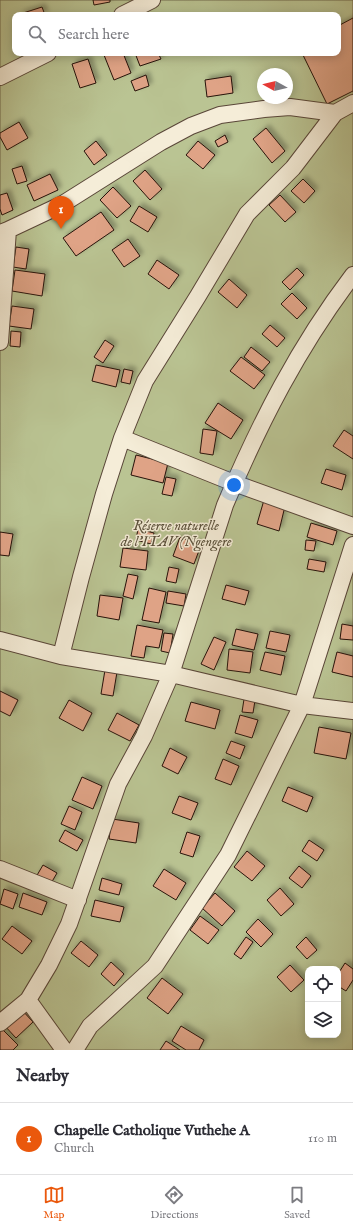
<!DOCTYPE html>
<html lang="en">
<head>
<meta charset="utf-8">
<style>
  body { margin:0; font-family:"IM FELL English",serif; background:#f7f7f7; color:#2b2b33 }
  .controls { position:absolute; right:12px; bottom:12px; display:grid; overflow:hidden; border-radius:8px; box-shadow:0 2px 10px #0003 }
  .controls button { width:36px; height:36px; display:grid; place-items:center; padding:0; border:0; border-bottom:1px solid #e1e1e2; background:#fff; color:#2b2b33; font:20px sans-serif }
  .compass { position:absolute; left:257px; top:68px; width:36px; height:36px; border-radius:50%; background:#fff; box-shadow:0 2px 10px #0003; rotate:278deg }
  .you { position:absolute; left:234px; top:485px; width:14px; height:14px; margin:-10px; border:3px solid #fff; border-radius:50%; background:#1a73e8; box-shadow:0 0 0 6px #1a73e833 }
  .badge { display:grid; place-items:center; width:26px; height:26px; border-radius:50%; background:#ea580c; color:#fff; font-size:13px; font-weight:700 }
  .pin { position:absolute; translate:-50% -33px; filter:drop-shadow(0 1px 2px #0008) }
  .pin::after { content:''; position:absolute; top:21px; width:14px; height:12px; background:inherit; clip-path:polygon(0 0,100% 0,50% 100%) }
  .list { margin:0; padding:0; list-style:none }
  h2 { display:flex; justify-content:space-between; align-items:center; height:52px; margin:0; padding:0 16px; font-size:17px }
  h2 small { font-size:13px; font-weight:400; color:#7c7c81 }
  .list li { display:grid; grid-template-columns:26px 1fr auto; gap:12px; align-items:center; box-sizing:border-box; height:72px; padding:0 16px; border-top:1px solid #e1e1e2 }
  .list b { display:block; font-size:15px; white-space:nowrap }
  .list p { margin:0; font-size:13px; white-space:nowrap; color:#7c7c81 }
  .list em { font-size:13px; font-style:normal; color:#7c7c81 }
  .icon { flex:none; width:22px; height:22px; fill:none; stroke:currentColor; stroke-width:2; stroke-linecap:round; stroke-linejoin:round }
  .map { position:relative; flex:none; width:353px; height:1050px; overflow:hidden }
  .search { position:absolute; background:#fff; box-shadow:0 2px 10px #0003; left:12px; right:12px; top:12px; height:44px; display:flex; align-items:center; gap:10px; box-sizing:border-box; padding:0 14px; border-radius:8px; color:#7c7c81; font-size:15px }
  .sheet { height:124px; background:#fff }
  nav { display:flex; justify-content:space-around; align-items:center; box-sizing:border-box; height:56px; border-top:1px solid #e1e1e2; background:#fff; font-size:11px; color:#7c7c81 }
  nav a { display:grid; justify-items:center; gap:2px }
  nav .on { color:#ea580c }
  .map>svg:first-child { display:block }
  .green { fill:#bac493; stroke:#706b4e; fill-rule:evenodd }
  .building { fill:#dfa386; stroke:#27120a; filter:url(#shadow) }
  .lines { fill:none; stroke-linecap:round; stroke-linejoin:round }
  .street-casing { stroke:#594638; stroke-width:18 }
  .street { stroke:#f5edd8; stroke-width:16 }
  .labels { text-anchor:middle; stroke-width:3; stroke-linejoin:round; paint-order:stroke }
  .park-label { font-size:14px; font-style:italic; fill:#5a503a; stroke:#f5edd8 }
</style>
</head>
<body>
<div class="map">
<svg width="353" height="1050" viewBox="0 0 353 1050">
  <defs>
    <filter id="shadow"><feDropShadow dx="3.5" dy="-3.5" stdDeviation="2" flood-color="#0004"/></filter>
  </defs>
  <rect width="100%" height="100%" fill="#efe4c3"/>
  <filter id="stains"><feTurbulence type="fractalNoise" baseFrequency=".005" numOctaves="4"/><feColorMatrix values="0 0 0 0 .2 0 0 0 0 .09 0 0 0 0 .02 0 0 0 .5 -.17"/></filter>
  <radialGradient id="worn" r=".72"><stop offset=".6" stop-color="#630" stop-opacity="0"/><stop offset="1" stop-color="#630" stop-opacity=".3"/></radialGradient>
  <path class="green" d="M 0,0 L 353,0 L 353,1050 L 0,1050 ZM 15,15 L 338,15 L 338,53 L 15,53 ZM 263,74 L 287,74 L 287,98 L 263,98 ZM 308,969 L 338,969 L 338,1035 L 308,1035 Z"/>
  <path class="building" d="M 93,0 L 110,0 L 110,2 L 94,5 Z
    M 42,7 L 45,15 L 20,15 L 20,14 Z
    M 353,18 L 353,91 L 327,104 L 302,53 L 338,53 L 338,26 Z
    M 110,53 L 123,53 L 131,73 L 114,80 L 104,55 Z
    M 135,53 L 158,53 L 161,59 L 140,66 Z
    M 88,59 L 96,83 L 80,88 L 72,64 Z
    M 146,75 L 149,86 L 135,91 L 131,81 Z
    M 231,76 L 233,93 L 207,97 L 205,80 Z
    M 19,122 L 28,138 L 7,150 L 0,137 L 0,133 Z
    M 266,128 L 285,151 L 272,163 L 253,139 Z
    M 225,135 L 228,142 L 218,147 L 215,141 Z
    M 96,141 L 107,155 L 94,165 L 84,151 Z
    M 198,141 L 215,155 L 203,169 L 186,155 Z
    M 22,166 L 27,181 L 17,184 L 12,169 Z
    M 145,170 L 162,189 L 150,200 L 133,181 Z
    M 50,174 L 58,190 L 34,201 L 27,185 Z
    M 303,179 L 315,191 L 304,203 L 291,191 Z
    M 113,187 L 131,206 L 117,218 L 100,200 Z
    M 7,193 L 13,210 L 2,215 L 0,209 L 0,195 Z
    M 280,195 L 296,212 L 285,222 L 269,205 Z
    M 139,206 L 157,217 L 148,232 L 130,221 Z
    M 101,212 L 114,230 L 76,256 L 63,238 Z
    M 128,239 L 140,256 L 124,267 L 112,250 Z
    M 16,247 L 29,249 L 26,269 L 13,267 Z
    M 157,260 L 179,275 L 169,289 L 148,274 Z
    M 297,268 L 304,275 L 290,290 L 282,282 Z
    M 15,270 L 45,274 L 42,296 L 12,291 Z
    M 229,279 L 247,295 L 237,308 L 218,292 Z
    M 292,293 L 307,308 L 297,319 L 281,304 Z
    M 12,306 L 34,309 L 31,329 L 9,326 Z
    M 270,325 L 285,338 L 277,347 L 262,334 Z
    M 11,331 L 21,332 L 20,347 L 10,346 Z
    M 105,340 L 114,346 L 103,363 L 94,357 Z
    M 251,347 L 270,362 L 262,371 L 244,357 Z
    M 241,357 L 265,375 L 254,389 L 230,371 Z
    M 96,365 L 120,370 L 116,387 L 92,381 Z
    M 124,369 L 133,371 L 130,384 L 121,382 Z
    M 218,403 L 243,420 L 231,439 L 205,423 Z
    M 203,429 L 217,431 L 213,455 L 200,453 Z
    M 344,430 L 353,436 L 353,459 L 333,446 Z
    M 136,455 L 168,463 L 163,483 L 131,475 Z
    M 326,469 L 346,475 L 342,490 L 321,483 Z
    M 166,477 L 176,479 L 172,496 L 162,494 Z
    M 264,500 L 285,506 L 279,531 L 257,524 Z
    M 311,523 L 337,531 L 333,545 L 307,537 Z
    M 138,529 L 154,533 L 151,544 L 136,540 Z
    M 0,532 L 13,534 L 9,556 L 0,555 Z
    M 180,537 L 201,545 L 194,564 L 173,556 Z
    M 306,540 L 316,541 L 314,551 L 305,550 Z
    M 123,548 L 148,551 L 146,570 L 120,567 Z
    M 309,559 L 326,562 L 324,572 L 307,569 Z
    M 169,567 L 179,569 L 176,583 L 166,581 Z
    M 128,574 L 138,576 L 133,599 L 123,596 Z
    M 226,585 L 249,591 L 245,605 L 222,599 Z
    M 149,588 L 166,592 L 159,623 L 142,620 Z
    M 168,591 L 186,594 L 184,606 L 166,603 Z
    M 100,595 L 123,598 L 119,620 L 97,616 Z
    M 342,624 L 353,626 L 353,640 L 340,639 Z
    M 137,625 L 163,630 L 159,648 L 146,646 L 144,658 L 131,656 Z
    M 236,629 L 258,634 L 254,650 L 232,645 Z
    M 270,631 L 290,635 L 286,652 L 266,648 Z
    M 164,633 L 173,634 L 170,653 L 161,651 Z
    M 214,637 L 226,642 L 214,670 L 201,664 Z
    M 229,649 L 253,652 L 250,673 L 227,670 Z
    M 265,652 L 285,656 L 281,675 L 260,670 Z
    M 337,652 L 353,656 L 353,677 L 332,672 Z
    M 105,670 L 117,672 L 113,696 L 101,694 Z
    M 0,691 L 18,700 L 10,716 L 0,711 Z
    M 245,693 L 256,694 L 253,713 L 242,712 Z
    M 69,700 L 92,713 L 83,731 L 59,718 Z
    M 191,702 L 220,710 L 215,729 L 185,721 Z
    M 117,713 L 139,725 L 130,741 L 108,730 Z
    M 240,715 L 258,720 L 252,738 L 235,733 Z
    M 319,727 L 351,733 L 346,759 L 314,753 Z
    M 231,741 L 245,746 L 240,759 L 226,753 Z
    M 170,748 L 187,757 L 178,774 L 162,766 Z
    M 223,759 L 239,766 L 231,785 L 215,779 Z
    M 82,777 L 102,786 L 93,809 L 72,800 Z
    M 288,787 L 313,797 L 307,812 L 282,801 Z
    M 179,796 L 198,803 L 191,820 L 172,813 Z
    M 69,806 L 82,812 L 75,830 L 61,824 Z
    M 112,819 L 139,823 L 136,843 L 109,839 Z
    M 65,830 L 83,840 L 77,851 L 59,841 Z
    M 187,832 L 200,836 L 193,857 L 180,853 Z
    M 309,840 L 324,850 L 317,861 L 302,851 Z
    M 247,851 L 265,866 L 252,881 L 234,867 Z
    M 43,865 L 57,873 L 50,885 L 36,877 Z
    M 299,866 L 311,876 L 302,888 L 289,878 Z
    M 164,869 L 186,883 L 176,900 L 153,886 Z
    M 102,878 L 122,884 L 119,895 L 99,890 Z
    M 280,888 L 294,904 L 281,916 L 267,900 Z
    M 4,889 L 18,894 L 13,909 L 0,904 Z
    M 23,893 L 47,902 L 42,915 L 19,907 Z
    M 215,893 L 235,911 L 222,926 L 202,908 Z
    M 95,900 L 124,907 L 120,922 L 91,916 Z
    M 200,916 L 219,930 L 208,944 L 190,930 Z
    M 258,919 L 273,934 L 261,947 L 246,932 Z
    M 12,926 L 32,941 L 22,954 L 2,939 Z
    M 246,937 L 253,942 L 241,959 L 234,954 Z
    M 306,937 L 317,950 L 307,959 L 296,947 Z
    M 81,941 L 98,955 L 89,967 L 71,953 Z
    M 111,962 L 124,974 L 114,986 L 101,974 Z
    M 345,963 L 353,969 L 353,980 L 346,991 L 338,986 L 338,974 Z
    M 290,965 L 304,980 L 291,992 L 277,977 Z
    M 162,978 L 183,994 L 168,1014 L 147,998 Z
    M 21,1009 L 33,1022 L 16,1038 L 4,1025 Z
    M 181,1026 L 204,1040 L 199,1050 L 186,1050 L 172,1041 Z
    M 1,1028 L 18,1045 L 13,1050 L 0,1050 L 0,1029 Z
    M 166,1041 L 180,1050 L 160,1050 Z"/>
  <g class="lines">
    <defs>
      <path id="street" d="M 122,15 L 152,0
        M 0,77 L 48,53
        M 0,233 L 8,230 L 61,205 L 161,142 L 191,126 L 220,115 L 264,109 L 290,107 L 335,113 L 353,103
        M 0,342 L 8,230
        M 122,438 L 234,483 L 353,526
        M 0,640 L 61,656 L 171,674 L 302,705 L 353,711
        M 61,656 L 81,577 L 104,494 L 122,438 L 145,381 L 198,296 L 247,214 L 293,168 L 335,113
        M 0,869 L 78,900
        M 28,1000 L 64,1050
        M 0,1023 L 28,1000 L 49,965 L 69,924 L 118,784 L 144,736 L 171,674 L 225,505 C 260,422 299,346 353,275
        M 75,1050 L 90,1026 L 155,966 L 228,855 L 302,705 L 353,545"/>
    </defs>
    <use href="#street" class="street-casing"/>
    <use href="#street" class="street"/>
  </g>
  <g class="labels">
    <g class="park-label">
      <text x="176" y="530">Réserve naturelle<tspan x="176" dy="16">de l'ITAV (Ngengere</tspan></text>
    </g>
  </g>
  <rect width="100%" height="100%" filter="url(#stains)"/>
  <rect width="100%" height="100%" fill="url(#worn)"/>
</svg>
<div class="controls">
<button><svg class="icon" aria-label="locate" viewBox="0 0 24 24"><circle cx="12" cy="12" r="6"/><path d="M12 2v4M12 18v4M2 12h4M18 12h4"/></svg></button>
<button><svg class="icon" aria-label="layers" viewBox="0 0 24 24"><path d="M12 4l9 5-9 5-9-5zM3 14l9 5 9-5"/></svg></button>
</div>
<svg class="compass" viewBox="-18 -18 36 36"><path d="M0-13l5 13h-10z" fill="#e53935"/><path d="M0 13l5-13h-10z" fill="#7c7c81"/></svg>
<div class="you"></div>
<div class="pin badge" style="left:61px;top:229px">1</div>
<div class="search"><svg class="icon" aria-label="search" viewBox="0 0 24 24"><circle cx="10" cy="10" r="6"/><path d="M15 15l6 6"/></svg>Search here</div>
</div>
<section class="sheet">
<h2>Nearby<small></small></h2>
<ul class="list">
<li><span class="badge">1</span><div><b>Chapelle Catholique Vuthehe A</b><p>Church</p></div><em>110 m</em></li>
</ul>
</section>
<nav>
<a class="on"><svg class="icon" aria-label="map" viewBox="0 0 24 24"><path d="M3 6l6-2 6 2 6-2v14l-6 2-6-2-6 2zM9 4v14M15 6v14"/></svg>Map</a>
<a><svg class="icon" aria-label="directions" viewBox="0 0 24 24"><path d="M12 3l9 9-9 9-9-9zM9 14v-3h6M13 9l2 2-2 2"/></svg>Directions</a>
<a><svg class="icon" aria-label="saved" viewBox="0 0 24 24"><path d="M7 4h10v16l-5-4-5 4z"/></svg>Saved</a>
</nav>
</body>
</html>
